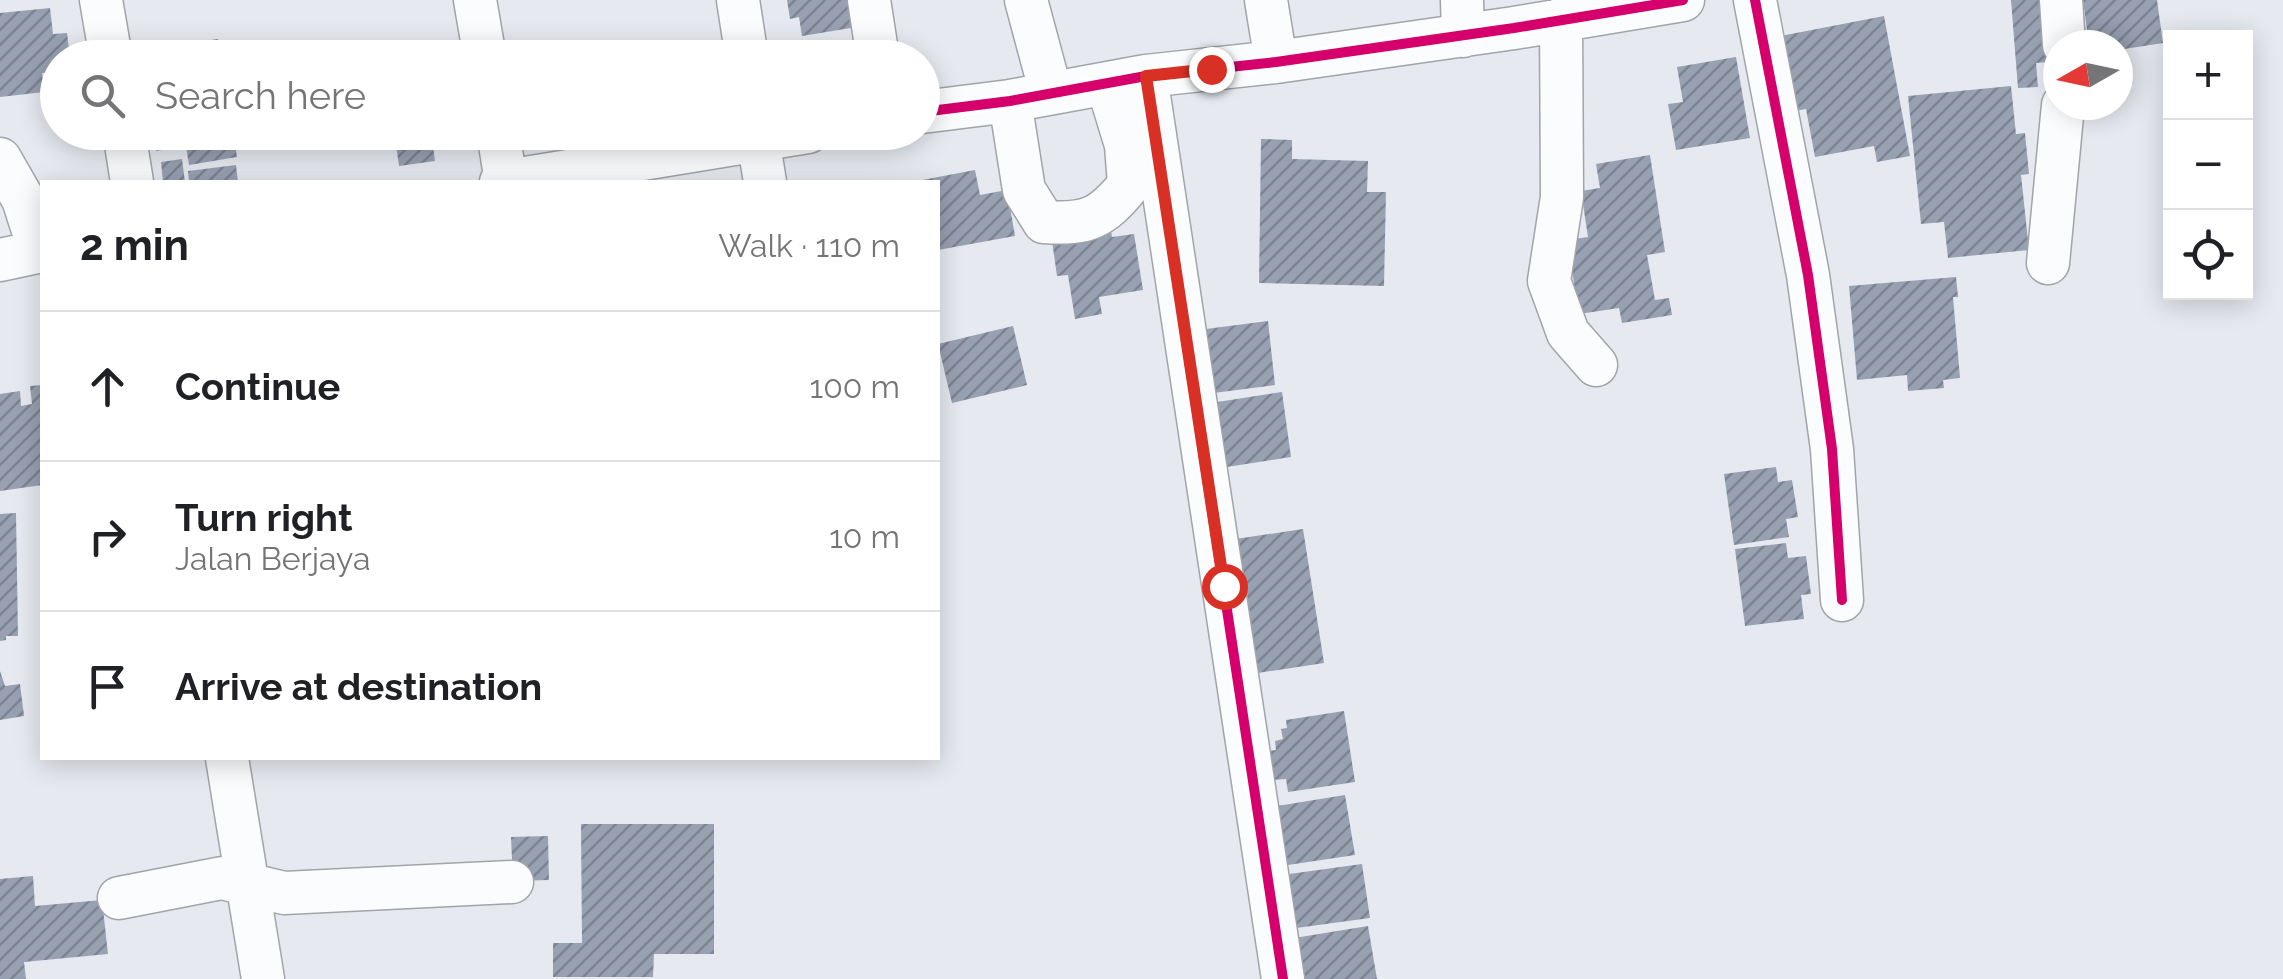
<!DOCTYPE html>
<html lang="en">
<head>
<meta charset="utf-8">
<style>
  body { margin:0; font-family:Raleway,sans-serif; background:#f6f6f6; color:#202124 }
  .controls { position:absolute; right:30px; top:30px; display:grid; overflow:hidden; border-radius:0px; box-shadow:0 5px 25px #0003 }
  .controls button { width:90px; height:90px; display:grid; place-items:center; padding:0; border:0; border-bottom:2px solid #e0e0e0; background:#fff; color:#202124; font:50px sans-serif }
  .compass { position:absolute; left:2043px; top:30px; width:90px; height:90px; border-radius:50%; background:#fff; box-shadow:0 5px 25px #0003; rotate:261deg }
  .stop { position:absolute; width:30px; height:30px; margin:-22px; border:8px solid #d93025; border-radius:50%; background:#fff }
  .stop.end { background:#d93025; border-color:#fff; box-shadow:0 2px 10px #0008 }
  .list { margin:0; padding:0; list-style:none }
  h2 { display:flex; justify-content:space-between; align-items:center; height:130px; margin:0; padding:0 40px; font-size:42px }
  h2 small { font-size:32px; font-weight:400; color:#757577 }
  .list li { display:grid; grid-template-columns:65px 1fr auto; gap:30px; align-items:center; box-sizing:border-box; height:150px; padding:0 40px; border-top:2px solid #e0e0e0 }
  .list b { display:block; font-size:38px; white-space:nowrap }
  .list p { margin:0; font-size:32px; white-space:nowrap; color:#757577 }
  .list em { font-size:32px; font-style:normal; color:#757577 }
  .icon { flex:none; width:55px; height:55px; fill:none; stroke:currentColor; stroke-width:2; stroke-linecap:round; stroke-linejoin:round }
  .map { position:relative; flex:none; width:2283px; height:979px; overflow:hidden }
  .search { position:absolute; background:#fff; box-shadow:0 5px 25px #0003; left:40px; top:40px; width:900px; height:110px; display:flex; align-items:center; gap:25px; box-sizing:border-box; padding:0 35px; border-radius:55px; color:#757577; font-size:38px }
  .panel { position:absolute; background:#fff; box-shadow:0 5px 25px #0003; left:40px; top:180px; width:900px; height:580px; border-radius:0px }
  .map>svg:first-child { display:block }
  .building { fill:url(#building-hatch) }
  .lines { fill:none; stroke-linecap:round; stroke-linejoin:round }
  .minor-casing { stroke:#a1a4a8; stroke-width:45 }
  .minor { stroke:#fbfcfd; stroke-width:42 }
  .cycleway-casing { stroke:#fff; stroke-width:16 }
  .cycleway { stroke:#d6006c; stroke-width:10 }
  .route { stroke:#d93025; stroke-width:12 }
</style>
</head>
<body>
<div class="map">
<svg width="2283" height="979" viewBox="0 0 2283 979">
  <defs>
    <pattern id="building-hatch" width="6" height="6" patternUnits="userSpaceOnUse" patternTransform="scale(2.5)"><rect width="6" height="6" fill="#98a1b2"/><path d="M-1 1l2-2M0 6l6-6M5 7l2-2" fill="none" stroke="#7c8391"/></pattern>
  </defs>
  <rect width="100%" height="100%" fill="#e6eaf0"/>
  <path class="building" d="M 787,0 L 859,0 L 863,26 L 802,36 L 799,17 L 790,19 Z
    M 2011,0 L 2043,0 L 2048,62 L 2036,63 L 2038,87 L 2018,88 Z
    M 2083,0 L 2157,0 L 2163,43 L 2118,50 L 2118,45 L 2089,45 Z
    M 50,8 L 53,34 L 67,33 L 70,58 L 58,58 L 58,72 L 42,73 L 44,92 L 0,97 L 0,13 Z
    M 1884,16 L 1910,156 L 1877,162 L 1874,146 L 1815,157 L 1806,109 L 1789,112 L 1775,37 Z
    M 218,39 L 221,58 L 165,58 L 163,47 Z
    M 607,47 L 608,58 L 550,58 L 550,55 Z
    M 1736,57 L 1750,138 L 1676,150 L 1668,104 L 1683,102 L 1677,67 Z
    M 2011,86 L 2016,134 L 2025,133 L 2029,174 L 2021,175 L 2029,250 L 1948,258 L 1944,222 L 1921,224 L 1908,96 Z
    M 153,132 L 233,132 L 237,157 L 189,165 L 186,146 L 156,151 Z
    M 373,132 L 431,132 L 435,161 L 399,166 L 396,145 L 375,147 Z
    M 1261,139 L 1292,140 L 1292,159 L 1368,161 L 1367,192 L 1386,192 L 1384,286 L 1259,283 Z
    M 1650,155 L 1665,252 L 1647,255 L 1655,300 L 1669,298 L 1672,315 L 1622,323 L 1619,308 L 1579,314 L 1567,240 L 1588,237 L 1581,191 L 1600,188 L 1596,164 Z
    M 182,159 L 185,182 L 163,182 L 161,162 Z
    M 236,165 L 238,182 L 189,182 L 188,171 Z
    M 975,170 L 980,195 L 1007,190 L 1015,236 L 938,250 L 938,182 L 917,181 Z
    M 1110,226 L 1112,237 L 1134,234 L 1143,290 L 1099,297 L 1102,314 L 1075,319 L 1068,275 L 1057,276 L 1052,241 Z
    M 1956,277 L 1958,297 L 1953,297 L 1960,378 L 1943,380 L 1944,388 L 1908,391 L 1907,375 L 1857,380 L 1849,286 Z
    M 1268,321 L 1275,385 L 1206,394 L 1198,330 Z
    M 1013,326 L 1027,385 L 952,403 L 938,344 Z
    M 42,385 L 42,485 L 0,491 L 0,394 L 20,391 L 21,406 L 32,404 L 30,386 Z
    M 1282,392 L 1291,457 L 1220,468 L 1211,403 Z
    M 1776,467 L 1778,482 L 1792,480 L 1798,517 L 1786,519 L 1789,537 L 1734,545 L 1724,474 Z
    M 16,513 L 18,636 L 6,636 L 6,640 L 0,641 L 0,514 Z
    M 1303,529 L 1324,663 L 1251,674 L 1229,540 Z
    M 1786,543 L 1788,558 L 1806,556 L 1811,594 L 1801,595 L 1804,619 L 1745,626 L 1735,549 Z
    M 0,671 L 5,686 L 20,684 L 24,716 L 0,720 Z
    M 1344,711 L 1355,782 L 1288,792 L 1286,779 L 1273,780 L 1268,751 L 1276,750 L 1275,741 L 1283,739 L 1281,729 L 1287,728 L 1286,720 Z
    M 1345,795 L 1355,855 L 1281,866 L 1271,807 Z
    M 581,824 L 714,824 L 714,954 L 654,954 L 653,977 L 553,977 L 553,943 L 582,943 Z
    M 548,836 L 549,880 L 513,881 L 511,837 Z
    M 1362,864 L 1370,918 L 1289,929 L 1282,875 Z
    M 33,876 L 35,906 L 102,900 L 108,954 L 24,962 L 26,979 L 0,979 L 0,879 Z
    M 1368,926 L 1377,979 L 1295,979 L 1288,939 Z"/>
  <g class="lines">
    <defs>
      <path id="minor" d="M 101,0 L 111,58
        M 475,0 L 485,58
        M 738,0 L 747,58
        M 869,0 L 878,58
        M 1026,0 L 1051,93
        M 1266,0 L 1276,62
        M 1462,0 L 1463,36
        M 1755,0 L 1808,275 L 1832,449 L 1842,600
        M 2061,0 L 2064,45
        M 1561,19 L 1562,197 L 1549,281 L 1568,333 L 1596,365
        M 1146,76 L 1283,979
        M 1010,101 L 1024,190 L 1044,222 C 1088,225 1102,218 1129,185 L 1126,145 L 1107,83
        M 922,112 L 1010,101 L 1146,76 L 1276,62 L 1514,28 L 1683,0
        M 124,132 L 132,182
        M 498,132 L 506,182
        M 757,132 L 765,182
        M 0,159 L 23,199 L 40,252
        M 501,182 L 808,132
        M 0,260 L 42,251
        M 2048,263 L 2063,105
        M 227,758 L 263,979
        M 119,898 L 222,878 L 284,893 L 512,882"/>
    </defs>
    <use href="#minor" class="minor-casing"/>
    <use href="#minor" class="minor"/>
    <defs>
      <path id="cycleway" d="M 1755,0 L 1808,275 L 1832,449 L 1842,600
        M 1146,76 L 1283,979
        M 922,112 L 1010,101 L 1146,76 L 1276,62 L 1514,28 L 1683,0"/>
    </defs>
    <use href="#cycleway" class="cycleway-casing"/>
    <use href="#cycleway" class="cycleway"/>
  </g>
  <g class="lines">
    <path class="route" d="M 1211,69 L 1146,76 L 1224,586"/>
  </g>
</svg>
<div class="controls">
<button>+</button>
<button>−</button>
<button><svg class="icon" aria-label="locate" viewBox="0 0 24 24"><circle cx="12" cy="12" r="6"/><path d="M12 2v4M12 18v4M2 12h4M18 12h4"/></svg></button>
</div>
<svg class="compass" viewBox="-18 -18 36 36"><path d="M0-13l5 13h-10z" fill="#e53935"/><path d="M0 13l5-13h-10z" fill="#757577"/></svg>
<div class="stop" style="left:1224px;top:586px"></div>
<div class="stop end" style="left:1211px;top:69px"></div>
<div class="search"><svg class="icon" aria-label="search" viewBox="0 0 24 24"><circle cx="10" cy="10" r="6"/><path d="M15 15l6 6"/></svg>Search here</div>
<section class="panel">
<h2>2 min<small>Walk · 110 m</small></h2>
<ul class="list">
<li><svg class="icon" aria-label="ahead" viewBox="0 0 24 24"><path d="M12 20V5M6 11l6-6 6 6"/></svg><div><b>Continue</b></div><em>100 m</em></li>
<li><svg class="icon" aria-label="right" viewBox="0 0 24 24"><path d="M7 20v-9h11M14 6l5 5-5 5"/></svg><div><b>Turn right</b><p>Jalan Berjaya</p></div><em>10 m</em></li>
<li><svg class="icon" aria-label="arrive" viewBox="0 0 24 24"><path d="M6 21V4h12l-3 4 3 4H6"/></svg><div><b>Arrive at destination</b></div></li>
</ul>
</section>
</div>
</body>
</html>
